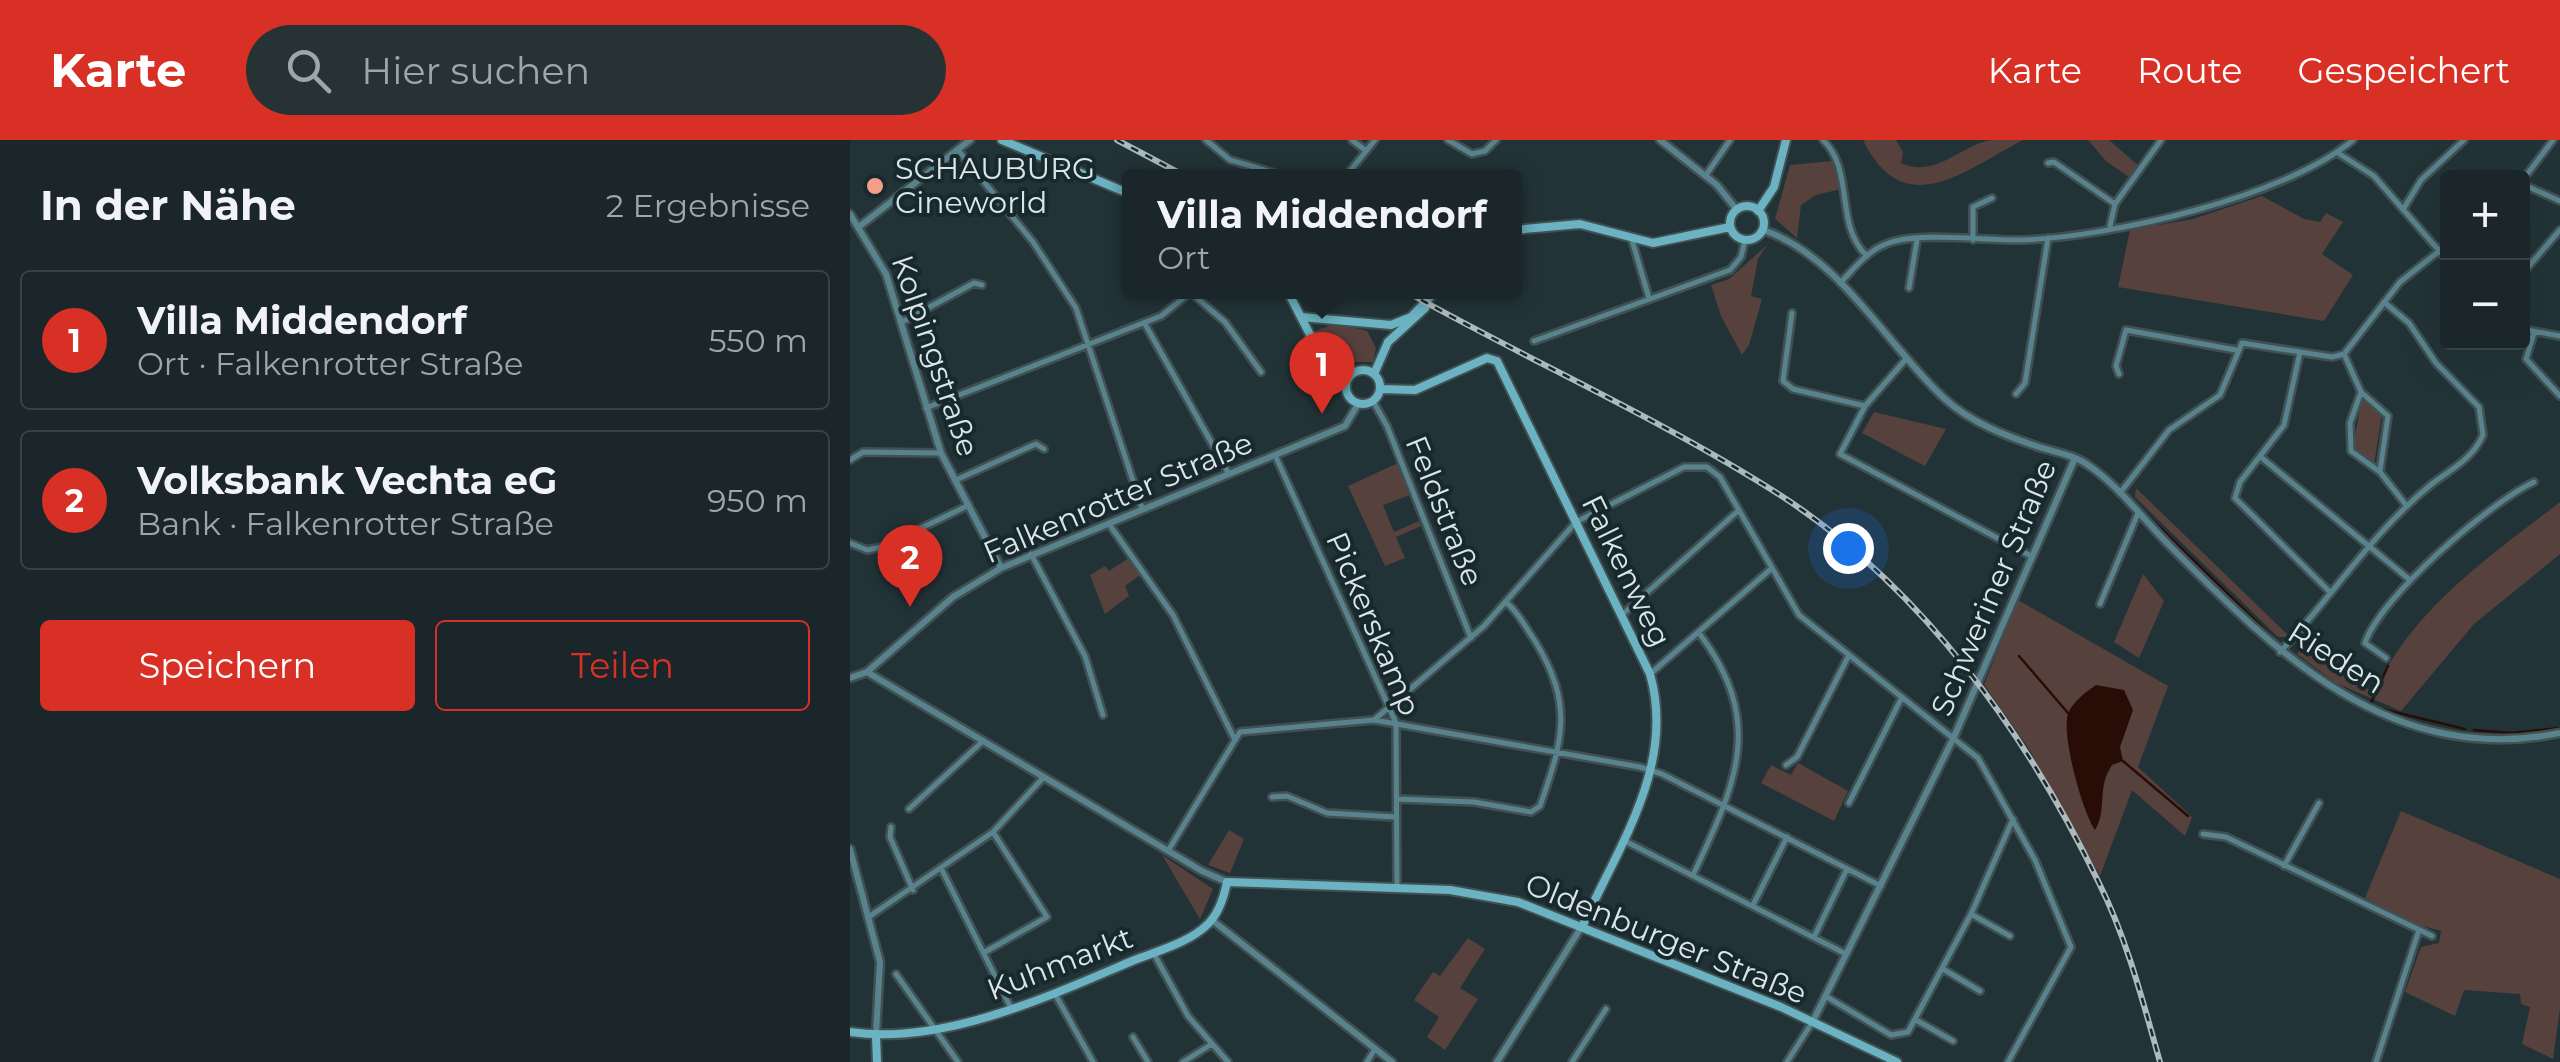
<!DOCTYPE html>
<html lang="de">
<head>
<meta charset="utf-8">
<style>
  body { margin:0; font-family:Montserrat,sans-serif; background:#273235; color:#f1f3f6 }
  .controls { position:absolute; right:30px; top:30px; display:grid; overflow:hidden; border-radius:10px; box-shadow:0 10px 40px #0002 }
  .controls button { width:90px; height:90px; display:grid; place-items:center; padding:0; border:0; border-bottom:2px solid #384346; background:#1a2629; color:#f1f3f6; font:50px sans-serif }
  .you { position:absolute; left:998px; top:408px; width:35px; height:35px; margin:-25px; border:8px solid #fff; border-radius:50%; background:#1a73e8; box-shadow:0 0 0 15px #1a73e833 }
  .badge { display:grid; place-items:center; width:65px; height:65px; border-radius:50%; background:#d93025; color:#fff; font-size:32px; font-weight:700 }
  .pin { position:absolute; translate:-50% -82px; filter:drop-shadow(0 2px 5px #0008) }
  .pin::after { content:''; position:absolute; top:52px; width:35px; height:30px; background:inherit; clip-path:polygon(0 0,100% 0,50% 100%) }
  .popup { position:absolute; left:272px; top:29px; width:400px; height:130px; box-sizing:border-box; display:grid; place-content:center; border-radius:10px; background:#1a2629; filter:drop-shadow(0 2px 8px #0005); font-size:32px; white-space:nowrap; color:#9fa5a8 }
  .popup b { font-size:38px; color:#f1f3f6 }
  .popup::after { content:''; position:absolute; left:50%; top:100%; margin-left:-20px; border:20px solid transparent; border-top-color:#1a2629 }
  .list { margin:0; padding:0; list-style:none }
  h2 { display:flex; justify-content:space-between; align-items:center; height:130px; margin:0; padding:0 40px; font-size:42px }
  h2 small { font-size:32px; font-weight:400; color:#9fa5a8 }
  .list li { display:grid; grid-template-columns:65px 1fr auto; gap:30px; align-items:center; box-sizing:border-box; height:140px; margin:0 20px 20px; padding:0 20px; border:2px solid #384346; border-radius:10px }
  .list b { display:block; font-size:38px; white-space:nowrap }
  .list p { margin:0; font-size:32px; white-space:nowrap; color:#9fa5a8 }
  .list em { font-size:32px; font-style:normal; color:#9fa5a8 }
  .actions { display:flex; gap:20px; padding:30px 40px }
  .actions a { flex:1; padding:22px 0; border:2px solid #d93025; border-radius:10px; text-align:center; font-size:35px; color:#d93025 }
  .actions .main { background:#d93025; color:#fff }
  .icon { flex:none; width:55px; height:55px; fill:none; stroke:currentColor; stroke-width:2; stroke-linecap:round; stroke-linejoin:round }
  .map { position:relative; flex:none; width:1710px; height:922px; overflow:hidden }
  header { display:flex; align-items:center; gap:60px; box-sizing:border-box; height:140px; padding:0 50px; background:#d93025; color:#fff }
  header strong { font-size:48px }
  nav { display:flex; gap:55px; margin-inline-start:auto; font-size:35px }
  .search { width:700px; height:90px; background:#273235; display:flex; align-items:center; gap:25px; box-sizing:border-box; padding:0 35px; border-radius:55px; color:#9fa5a8; font-size:38px }
  main { display:flex }
  aside { flex:1; background:#1a2629 }
  .map>svg:first-child { display:block }
  .green { fill:#57413d }
  .water { fill:#280c06 }
  .lines { fill:none; stroke-linecap:round; stroke-linejoin:round }
  .stream { stroke:#280c06; stroke-width:2.5 }
  .minor-casing { stroke:#405053; stroke-width:10 }
  .tertiary-casing { stroke:#405053; stroke-width:11 }
  .secondary-casing { stroke:#405053; stroke-width:12 }
  .minor { stroke:#58838d; stroke-width:5 }
  .tertiary { stroke:#58838d; stroke-width:6 }
  .secondary { stroke:#6bb2c2; stroke-width:8 }
  .rail-casing { stroke:#adb9bc; stroke-width:6 }
  .rail { stroke:#18292d; stroke-width:2.5; stroke-dasharray:8; stroke-linecap:butt }
  .poi-dot { fill:#f49e8a; stroke:#18292d; stroke-width:4 }
  .labels { text-anchor:middle; stroke-width:8; stroke-linejoin:round; paint-order:stroke }
  .poi-label { font-size:30px; fill:#dce6e9; stroke:#18292d; text-anchor:start }
  .street-label { font-size:30px; fill:#dce6e9; stroke:#18292d }
</style>
</head>
<body>
<header>
<strong>Karte</strong>
<div class="search"><svg class="icon" aria-label="search" viewBox="0 0 24 24"><circle cx="10" cy="10" r="6"/><path d="M15 15l6 6"/></svg>Hier suchen</div>
<nav><a>Karte</a><a>Route</a><a>Gespeichert</a></nav>
</header>
<main>
<aside>
<h2>In der Nähe<small>2 Ergebnisse</small></h2>
<ul class="list">
<li><span class="badge">1</span><div><b>Villa Middendorf</b><p>Ort · Falkenrotter Straße</p></div><em>550 m</em></li>
<li><span class="badge">2</span><div><b>Volksbank Vechta eG</b><p>Bank · Falkenrotter Straße</p></div><em>950 m</em></li>
</ul>
<div class="actions"><a class="main">Speichern</a><a>Teilen</a></div>
</aside>
<div class="map">
<svg width="1710" height="922" viewBox="0 0 1710 922">
  <rect width="100%" height="100%" fill="#223337"/>
  <path class="green" d="M 1013,0 L 1046,0 L 1053,12 L 1051,23 C 1085,39 1109,6 1141,0 C 1150,0 1163,0 1173,0 C 1115,30 1054,84 1013,0 Z
    M 1238,0 L 1259,0 L 1288,25 L 1279,37 L 1256,21 Z
    M 983,21 L 991,49 L 966,55 L 951,65 L 947,98 L 925,79 L 940,25 Z
    M 1412,56 L 1454,79 L 1470,82 L 1476,73 L 1493,82 L 1472,114 L 1503,135 L 1474,181 L 1268,147 L 1280,90 L 1343,79 Z
    M 917,105 L 908,119 L 901,156 L 912,159 L 899,205 L 892,215 L 871,176 L 861,145 L 879,139 Z
    M 486,183 L 517,191 L 526,208 L 523,222 L 503,222 L 493,228 L 467,201 L 465,191 Z
    M 1512,258 L 1532,273 L 1524,325 L 1503,308 Z
    M 1024,272 L 1096,289 L 1075,326 L 1012,293 Z
    M 550,322 L 563,354 L 533,365 L 544,392 L 569,381 L 571,386 L 546,397 L 555,418 L 535,426 L 498,346 Z
    M 1286,348 L 1440,497 L 1428,497 L 1285,357 Z
    M 1710,362 L 1710,414 L 1624,484 L 1551,571 L 1486,543 L 1447,514 L 1453,506 L 1524,553 C 1562,469 1639,417 1710,362 Z
    M 279,418 L 290,435 L 275,446 L 279,456 L 255,474 L 240,435 L 255,426 L 259,431 Z
    M 1293,434 L 1314,461 L 1289,518 L 1264,502 Z
    M 1168,460 L 1318,546 L 1288,627 L 1342,677 L 1335,696 L 1282,650 L 1250,736 L 1179,609 L 1134,545 Z
    M 948,623 L 998,651 L 984,681 L 911,643 L 921,625 L 941,635 Z
    M 1551,671 L 1710,739 L 1710,868 L 1703,919 L 1672,904 L 1680,867 L 1671,864 L 1670,854 L 1614,850 L 1605,876 L 1555,852 L 1571,807 L 1589,803 L 1591,791 L 1565,784 L 1515,758 Z
    M 379,690 L 394,699 L 380,733 L 358,725 Z
    M 312,715 L 363,749 L 350,779 Z
    M 618,798 L 635,809 L 610,848 L 628,859 L 595,910 L 577,897 L 589,877 L 564,860 L 583,832 L 590,836 Z"/>
  <path class="water" d="M 1246,545 L 1274,550 L 1283,570 L 1270,607 L 1273,621 L 1262,625 C 1246,649 1258,668 1245,690 C 1233,673 1211,596 1218,574 C 1222,562 1236,552 1246,545 Z"/>
  <g class="lines">
    <path class="stream" d="M 1294,372 L 1425,500
      M 1169,516 L 1218,573
      M 1520,565 L 1538,526
      M 1532,569 L 1615,589
      M 1624,590 L 1662,593 L 1710,588
      M 1273,621 L 1338,676"/>
    <defs>
      <path id="minor" d="M 356,0 L 380,20 L 435,36
        M 502,0 L 515,10
        M 598,0 L 622,14 L 635,11 L 646,0
        M 973,0 C 1005,31 984,85 1017,116
        M 108,10 L 183,102 L 226,168 L 292,368
        M 1488,13 L 1524,36 L 1598,121
        M 1198,23 L 1204,22 L 1265,64
        M 856,35 L 880,0
        M 496,36 L 525,0
        M 1672,41 L 1703,0
        M 1672,44 L 1710,61
        M 1554,68 L 1571,40 L 1614,0
        M 1260,86 L 1265,64 L 1311,0
        M 782,100 L 799,158
        M 1123,100 L 1123,67 L 1142,58
        M 1672,134 L 1710,90
        M 990,143 C 1003,130 1017,111 1036,104 C 1068,91 1135,101 1172,100 C 1261,97 1435,57 1503,0
        M 1059,148 L 1067,100
        M 340,152 L 375,182 L 411,232
        M 942,173 L 933,241 L 943,249 L 1015,266
        M 52,182 L 124,143 L 132,145
        M 295,184 L 379,334
        M 1672,189 L 1710,196
        M 1684,193 L 1676,219 L 1710,256
        M 684,201 L 880,130 L 891,117 L 895,100
        M 1450,212 L 1434,285 L 1390,342 L 1385,358 L 1480,452
        M 1494,214 L 1511,252 L 1500,283 L 1501,311 L 1530,332 L 1556,365
        M 1056,219 L 1015,266 L 990,314 L 1181,416
        M 1269,234 L 1266,226 L 1276,190 L 1386,210
        M 1511,252 L 1538,276 L 1530,331
        M 1166,254 L 1175,243 L 1198,98
        M 523,261 L 537,286 L 621,498
        M 76,268 L 311,176 L 341,152
        M 425,315 L 546,583 L 547,748
        M 1412,318 L 1560,440
        M 0,320 L 13,312 L 90,313
        M 106,340 L 179,307 L 186,304 L 194,309
        M 1270,353 L 1319,290 L 1370,255 L 1392,203 L 1482,217 L 1494,214 L 1550,142 L 1598,104
        M 259,384 L 323,475 L 384,598
        M 0,403 L 17,410 L 32,407 L 119,365
        M 181,414 L 235,516 L 253,575
        M 1250,464 L 1288,373
        M 773,474 L 889,370
        M 1430,512 C 1483,456 1522,392 1583,343 C 1602,329 1623,318 1633,295 L 1629,267 L 1586,223 L 1559,183 L 1534,162
        M 1536,518 L 1515,503 C 1531,456 1639,363 1684,342
        M 800,534 L 922,428
        M 524,580 L 634,486 L 726,382 L 834,327 L 857,327 L 870,337 L 949,475 L 1128,618 L 1185,720 L 1221,807 L 1158,922
        M 936,625 L 947,617 L 998,517
        M 422,657 L 437,656 L 477,673 L 546,677
        M 547,659 L 624,662 L 681,672 L 690,666 C 713,600 724,565 685,501 C 676,488 669,473 657,463
        M 999,663 L 1052,557
        M 59,669 L 133,601
        M 41,687 L 40,697 L 63,750
        M 1353,694 L 1376,697 L 1582,796
        M 775,701 L 996,814
        M 318,711 L 390,592 L 524,580 L 790,627 L 812,634 L 1031,746
        M 1434,726 L 1469,663
        M 92,730 L 161,868
        M 843,735 C 886,644 916,582 849,493
        M 903,765 L 937,697
        M 1121,774 L 1160,796
        M 20,776 L 143,692 L 193,638
        M 964,797 L 997,729
        M 135,812 L 197,777 L 143,692
        M 303,812 L 338,876 L 378,922
        M 1093,829 L 1130,851
        M 46,834 L 108,922
        M 205,854 L 243,922
        M 977,857 L 1041,895 L 1058,892 L 1121,774 L 1163,679
        M 1066,880 L 1103,901
        M 283,897 L 298,922
        M 333,922 L 362,904
        M 517,922 L 525,909
        M 722,922 L 756,869
        M 937,922 L 963,881
        M 1526,922 L 1568,793"/>
      <path id="tertiary" d="M 810,0 L 867,45 L 887,70
        M 0,74 L 36,134 L 91,313 L 151,428
        M 10,86 L 120,0
        M 913,90 C 989,115 1038,207 1095,259 C 1120,282 1156,296 1189,307 C 1205,312 1224,315 1238,325 C 1268,345 1294,380 1319,405 C 1427,514 1541,627 1710,593
        M 17,532 L 352,731 L 377,742
        M 0,538 L 17,532 L 103,457 L 151,428 L 495,286 L 508,264
        M 0,709 L 30,822 L 26,894
        M 362,780 L 542,922
        M 963,881 L 1104,597 L 1225,318
        M 647,922 L 732,786"/>
      <path id="secondary" d="M 152,0 L 280,54
        M880 83a17 17 0 1 1 34 0a17 17 0 1 1-34 0Z
        M 908,71 L 924,47 L 936,0
        M 664,90 L 730,84 L 803,103 L 880,87
        M 438,152 L 469,212 L 498,238
        M 451,177 L 541,185 L 561,177 L 585,152
        M496 247a17 17 0 1 1 34 0a17 17 0 1 1-34 0Z
        M 524,234 L 538,202 L 575,168
        M 530,249 L 565,250 L 637,218 L 647,221 L 800,534 C 826,625 769,705 733,785
        M 0,892 C 91,906 200,856 282,821 C 307,811 339,803 358,784 C 369,773 374,757 377,742 L 600,750 L 668,762 L 931,867 L 1047,922
        M 26,896 L 27,922"/>
    </defs>
    <use href="#minor" class="minor-casing"/>
    <use href="#tertiary" class="tertiary-casing"/>
    <use href="#secondary" class="secondary-casing"/>
    <use href="#minor" class="minor"/>
    <use href="#tertiary" class="tertiary"/>
    <use href="#secondary" class="secondary"/>
    <defs>
      <path id="rail" d="M 267,0 L 335,36
        M 557,152 C 680,221 811,279 930,355 C 1071,446 1177,594 1249,743 C 1277,799 1293,862 1310,922"/>
    </defs>
    <use href="#rail" class="rail-casing"/>
    <use href="#rail" class="rail"/>
  </g>
  <circle class="poi-dot" cx="25" cy="46" r="10"/>
  <g class="labels">
    <g class="poi-label">
      <text x="45" y="39">SCHAUBURG<tspan x="45" dy="34">Cineworld</tspan></text>
    </g>
    <g class="street-label">
      <text transform="translate(85 216) rotate(71)" y="10">Kolpingstraße</text>
      <text transform="translate(268 358) rotate(-23)" y="10">Falkenrotter Straße</text>
      <text transform="translate(594 371) rotate(68)" y="10">Feldstraße</text>
      <text transform="translate(776 431) rotate(64)" y="10">Falkenweg</text>
      <text transform="translate(1144 448) rotate(-67)" y="10">Schweriner Straße</text>
      <text transform="translate(523 484) rotate(67)" y="10">Pickerskamp</text>
      <text transform="translate(1486 518) rotate(32)" y="10">Rieden</text>
      <text transform="translate(816 799) rotate(22)" y="10">Oldenburger Straße</text>
      <text transform="translate(210 824) rotate(-21)" y="10">Kuhmarkt</text>
    </g>
  </g>
</svg>
<div class="controls">
<button>+</button>
<button>−</button>
</div>
<div class="you"></div>
<div class="pin badge" style="left:472px;top:274px">1</div>
<div class="popup"><b>Villa Middendorf</b>Ort</div>
<div class="pin badge" style="left:60px;top:467px">2</div>
</div>
</main>
</body>
</html>
